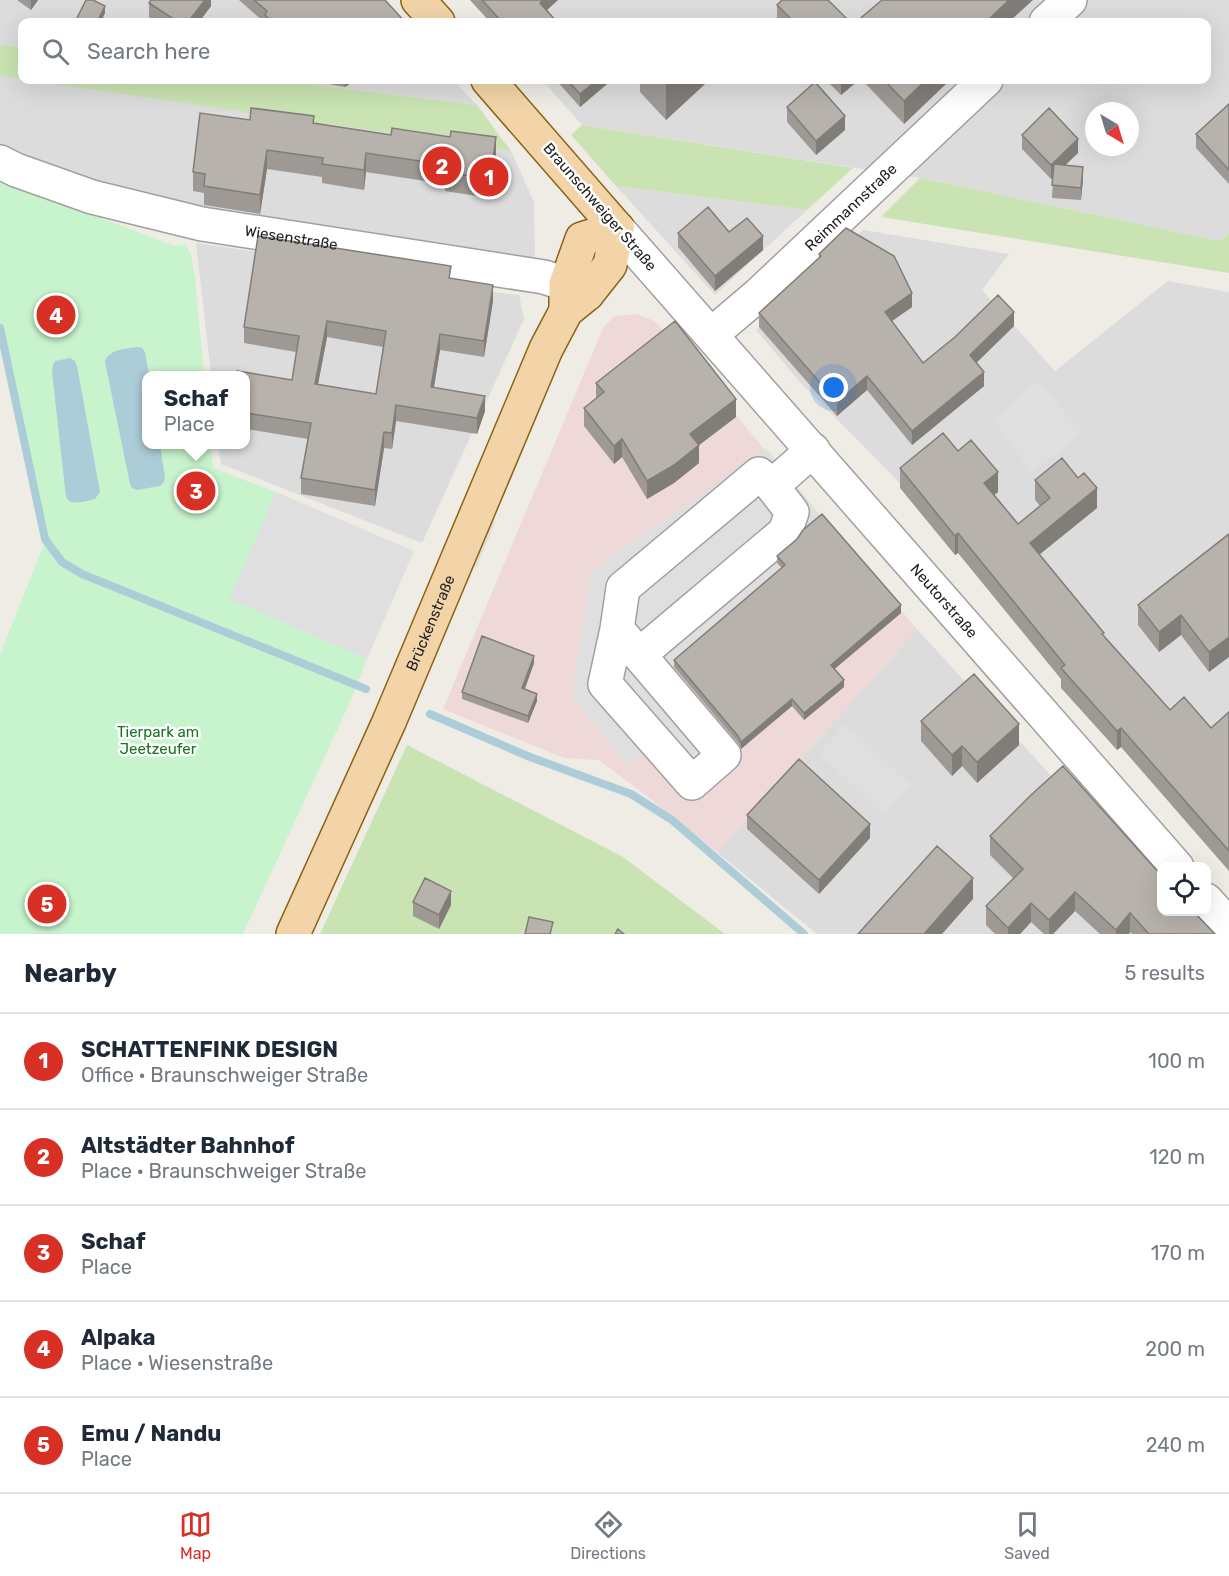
<!DOCTYPE html>
<html lang="en">
<head>
<meta charset="utf-8">
<style>
  body { margin:0; font-family:Rubik,sans-serif; background:#f6f6f7; color:#1f2937 }
  .controls { position:absolute; right:18px; bottom:18px; display:grid; overflow:hidden; border-radius:12px; box-shadow:0 6px 24px #0002 }
  .controls button { width:54px; height:54px; display:grid; place-items:center; padding:0; border:0; border-bottom:2px solid #e0e1e3; background:#fff; color:#1f2937; font:30px sans-serif }
  .compass { position:absolute; left:1085px; top:102px; width:54px; height:54px; border-radius:50%; background:#fff; box-shadow:0 6px 24px #0002; rotate:142deg }
  .you { position:absolute; left:834px; top:388px; width:21px; height:21px; margin:-15px; border:4px solid #fff; border-radius:50%; background:#1a73e8; box-shadow:0 0 0 9px #1a73e833 }
  .badge { display:grid; place-items:center; width:39px; height:39px; border-radius:50%; background:#d93025; color:#fff; font-size:20px; font-weight:700 }
  .pin { position:absolute; translate:-50% -50%; border:3px solid #fff; box-shadow:0 2px 6px #0006 }
  .popup { position:absolute; left:142px; top:371px; width:108px; height:78px; box-sizing:border-box; display:grid; place-content:center; border-radius:12px; background:#fff; filter:drop-shadow(0 2px 4px #0005); font-size:20px; white-space:nowrap; color:#747a83 }
  .popup b { font-size:22px; color:#1f2937 }
  .popup::after { content:''; position:absolute; left:50%; top:100%; margin-left:-12px; border:12px solid transparent; border-top-color:#fff }
  .list { margin:0; padding:0; list-style:none }
  h2 { display:flex; justify-content:space-between; align-items:center; height:78px; margin:0; padding:0 24px; font-size:26px }
  h2 small { font-size:20px; font-weight:400; color:#747a83 }
  .list li { display:grid; grid-template-columns:39px 1fr auto; gap:18px; align-items:center; box-sizing:border-box; height:96px; padding:0 24px; border-top:2px solid #e0e1e3 }
  .list b { display:block; font-size:22px; white-space:nowrap }
  .list p { margin:0; font-size:20px; white-space:nowrap; color:#747a83 }
  .list em { font-size:20px; font-style:normal; color:#747a83 }
  .icon { flex:none; width:33px; height:33px; fill:none; stroke:currentColor; stroke-width:2; stroke-linecap:round; stroke-linejoin:round }
  .map { position:relative; flex:none; width:1229px; height:934px; overflow:hidden }
  .search { position:absolute; background:#fff; box-shadow:0 6px 24px #0002; left:18px; right:18px; top:18px; height:66px; display:flex; align-items:center; gap:15px; box-sizing:border-box; padding:0 21px; border-radius:12px; color:#747a83; font-size:22px }
  .sheet { height:558px; background:#fff }
  nav { display:flex; justify-content:space-around; align-items:center; box-sizing:border-box; height:84px; border-top:2px solid #e0e1e3; background:#fff; font-size:16px; color:#747a83 }
  nav a { display:grid; justify-items:center; gap:3px }
  nav .on { color:#d93025 }
  .map>svg:first-child { display:block }
  .residential { fill:#dddcdc; fill-rule:evenodd }
  .commercial { fill:#eed9d8 }
  .grass { fill:#c9e3b2 }
  .park { fill:#c8f4cd }
  .parking { fill:#dfdfdf }
  .water { fill:#accdd8 }
  .lines { fill:none; stroke-linecap:round; stroke-linejoin:round }
  .stream { stroke:#accdd8; stroke-width:8 }
  .minor-casing { stroke:#a0a0a0; stroke-width:36 }
  .major-casing { stroke:#8a6410; stroke-width:36 }
  .minor { stroke:#fff; stroke-width:33 }
  .major { stroke:#f2d4a8; stroke-width:33 }
  .wall { fill:#9e9994; fill-rule:evenodd }
  .shaded-wall { fill:#817d78 }
  .building { fill:#b8b2ac; stroke:#817d78; stroke-width:1.5; fill-rule:evenodd }
  .labels { text-anchor:middle; stroke-width:5; stroke-linejoin:round; paint-order:stroke }
  .street-label { font-size:15px; fill:#1f1f1f; stroke:#fff }
  .park-label { font-size:15px; fill:#177321; stroke:#fff }
</style>
</head>
<body>
<div class="map">
<svg width="1229" height="934" viewBox="0 0 1229 934">
  <rect width="100%" height="100%" fill="#efece6"/>
  <path class="residential" d="M 0,0 L 379,0 L 400,22 L 22,22 L 22,48 L 0,45 Z
    M 472,0 L 1229,0 L 1229,233 L 1220,241 L 920,178 L 582,125 L 542,80 L 1206,80 L 1206,22 L 492,22 ZM 1094,111 L 1130,111 L 1130,147 L 1094,147 Z
    M 0,75 L 511,151 L 534,202 L 535,263 L 185,210 L 72,178 L 0,147 Z
    M 274,80 L 453,80 L 477,105 Z
    M 616,186 L 807,210 L 715,295 Z
    M 863,230 L 1009,254 L 982,290 L 1055,371 L 1168,281 L 1229,292 L 1229,857 L 892,475 L 799,381 L 756,330 Z
    M 196,243 L 457,281 L 463,288 L 519,295 L 524,319 L 422,543 L 221,464 L 218,445 L 246,444 L 246,376 L 211,375 Z
    M 917,629 L 1161,896 L 1162,912 L 1196,934 L 817,934 L 717,852 Z"/>
  <path class="commercial" d="M 637,314 L 654,321 L 670,338 L 917,629 L 717,852 L 647,796 L 599,760 L 564,758 L 443,709 L 604,326 L 615,316 Z"/>
  <path class="grass" d="M 0,45 L 22,48 L 22,79 L 0,75 Z
    M 27,80 L 274,80 L 477,105 L 511,151 Z
    M 582,125 L 853,168 L 807,210 L 616,186 L 571,135 Z
    M 920,178 L 1220,241 L 1229,233 L 1229,273 L 881,217 Z
    M 407,745 L 623,857 L 725,934 L 320,934 Z"/>
  <path class="park" d="M 0,180 L 175,246 L 186,244 L 191,255 L 195,277 L 204,375 L 146,376 L 146,444 L 211,445 L 213,468 L 276,492 L 230,599 L 367,659 L 350,702 L 243,934 L 0,934 L 0,655 L 46,539 L 0,327 Z"/>
  <path class="parking" d="M 1037,381 L 1083,432 L 1032,473 L 993,420 Z
    M 766,448 L 822,518 L 773,561 L 782,573 L 669,673 L 739,755 L 685,803 L 645,753 L 628,766 L 572,697 L 591,571 Z
    M 276,492 L 414,551 L 367,659 L 229,599 Z
    M 492,513 L 495,523 L 477,566 L 469,570 Z
    M 846,724 L 911,785 L 883,814 L 819,753 Z"/>
  <path class="water" d="M 137,347 L 142,348 L 145,352 L 149,375 L 146,376 L 146,444 L 160,445 L 165,477 L 164,482 L 160,486 L 137,490 L 132,488 L 130,484 L 105,362 C 108,349 125,349 137,347 Z
    M 70,358 L 75,361 L 77,366 L 100,492 L 95,499 C 85,501 71,507 66,497 L 52,372 L 53,365 L 55,361 Z"/>
  <g class="lines">
    <path class="stream" d="M 0,328 L 45,539 L 62,562 L 82,574 L 366,689
      M 430,714 L 530,757 L 631,794 L 672,820 L 804,934"/>
    <defs>
      <g id="minor">
        <path d="M 1046,22 L 1070,0"/>
        <path id="s1" d="M 0,162 L 16,170 L 92,197 L 202,224 L 544,277 L 566,284 L 587,294"/>
        <path id="s2" d="M 617,228 L 1177,867"/>
        <path id="s3" d="M 712,334 L 759,294 L 986,80"/>
        <path d="M 617,629 L 724,755 L 692,783 L 605,684 L 617,629 L 623,588 L 759,474 L 772,486 L 813,450"/>
        <path d="M 639,655 L 785,532 L 792,512 L 772,486"/>
        <path d="M 1206,900 L 1229,925"/>
      </g>
      <g id="major">
        <path d="M 418,0 L 438,22"/>
        <path d="M 488,80 L 617,228"/>
        <path d="M 566,311 L 566,284 L 582,239 L 617,228"/>
        <path id="s4" d="M 293,934 L 389,722 L 546,349 L 566,311 L 587,294 L 610,265 L 617,228"/>
      </g>
    </defs>
    <use href="#minor" class="minor-casing"/>
    <use href="#major" class="major-casing"/>
    <use href="#minor" class="minor"/>
    <use href="#major" class="major"/>
  </g>
  <path class="wall" d="M 17,0 L 38,0 L 31,10 Z
    M 211,0 L 211,6 L 199,22 L 157,22 L 149,17 L 149,3 Z
    M 239,0 L 385,0 L 405,22 L 264,22 Z
    M 470,0 L 558,0 L 547,10 L 557,22 L 490,22 Z
    M 777,5 L 850,22 L 777,22 Z
    M 322,80 L 355,80 L 345,87 L 328,84 Z
    M 556,80 L 607,80 L 607,84 L 580,107 Z
    M 640,80 L 705,80 L 705,84 L 666,120 L 640,92 Z
    M 826,80 L 859,80 L 841,95 Z
    M 862,80 L 950,80 L 904,124 Z
    M 1229,104 L 1229,184 L 1196,148 L 1196,134 Z
    M 787,107 L 845,130 L 816,155 L 787,122 Z
    M 250,120 L 314,124 L 496,157 L 490,198 L 445,191 L 445,184 L 366,172 L 364,190 L 322,183 L 322,177 L 267,169 L 260,214 L 204,205 L 204,193 L 193,191 L 193,172 Z
    M 1022,135 L 1078,153 L 1065,165 L 1083,179 L 1081,200 L 1052,198 L 1053,177 L 1051,179 L 1022,149 Z
    M 729,232 L 763,250 L 715,291 L 678,247 L 678,233 Z
    M 819,254 L 912,307 L 892,321 L 923,363 L 1014,326 L 976,363 L 984,386 L 912,445 L 867,390 L 837,416 L 759,327 L 759,313 L 819,258 Z
    M 451,278 L 493,301 L 484,357 L 440,350 L 434,388 L 485,411 L 477,434 L 396,421 L 392,449 L 384,448 L 375,506 L 301,494 L 301,478 L 308,439 L 246,429 L 246,375 L 292,380 L 296,352 L 244,343 L 244,327 ZM 327,337 L 383,347 L 376,394 L 318,384 Z
    M 596,383 L 736,417 L 699,445 L 699,463 L 674,483 L 647,499 L 622,457 L 614,464 L 584,426 L 584,408 L 596,398 Z
    M 958,451 L 998,492 L 994,495 L 1018,524 L 1040,506 L 1035,500 L 1035,480 L 1097,508 L 1039,555 L 1104,636 L 1170,710 L 1211,728 L 1229,712 L 1229,871 L 1121,747 L 1117,750 L 1061,688 L 1061,679 L 958,553 L 955,555 L 900,488 L 900,468 Z
    M 1229,534 L 1209,672 L 1181,635 L 1159,652 L 1138,625 L 1138,605 Z
    M 777,556 L 901,613 L 834,669 L 844,687 L 804,720 L 792,706 L 741,749 L 738,743 L 674,667 L 674,660 L 782,568 L 777,563 Z
    M 534,663 L 525,689 L 537,701 L 528,723 L 462,699 L 462,692 Z
    M 921,721 L 1019,745 L 977,783 L 962,766 L 952,776 L 921,741 Z
    M 747,815 L 870,838 L 819,894 L 747,829 Z
    M 990,836 L 1215,934 L 1132,934 L 1130,932 L 1129,934 L 1100,934 L 1075,911 L 1053,934 L 1044,934 L 1031,922 L 1020,934 L 995,934 L 986,925 L 986,906 L 1013,878 L 990,855 Z
    M 413,902 L 451,905 L 439,929 L 413,916 Z"/>
  <path class="shaded-wall" d="M 31,0 L 38,0 L 31,10 Z
    M 205,0 L 211,0 L 211,6 L 199,22 L 188,22 Z
    M 543,0 L 558,0 L 540,16 L 540,3 Z
    M 1009,0 L 1033,0 L 1009,22 L 986,22 Z
    M 105,6 L 105,13 L 101,22 L 97,22 Z
    M 345,80 L 355,80 L 345,87 Z
    M 597,80 L 607,80 L 607,84 L 580,107 L 580,94 Z
    M 671,80 L 705,80 L 705,84 L 666,120 L 666,84 Z
    M 841,80 L 859,80 L 841,95 Z
    M 926,80 L 950,80 L 904,124 L 904,101 Z
    M 845,116 L 845,130 L 816,155 L 816,141 Z
    M 496,137 L 496,157 L 490,198 L 490,179 Z
    M 1078,139 L 1078,153 L 1051,179 L 1051,165 Z
    M 267,150 L 267,169 L 260,214 L 260,195 Z
    M 366,153 L 366,172 L 364,190 L 364,170 Z
    M 1083,167 L 1083,179 L 1081,200 L 1081,188 Z
    M 763,236 L 763,250 L 715,291 L 715,276 Z
    M 493,285 L 493,301 L 484,357 L 484,341 Z
    M 912,293 L 912,307 L 885,326 L 885,312 Z
    M 1014,312 L 1014,326 L 970,369 L 970,355 Z
    M 327,321 L 327,337 L 315,400 L 315,384 Z
    M 440,334 L 440,350 L 431,403 L 431,387 Z
    M 984,372 L 984,386 L 912,445 L 912,431 Z
    M 867,376 L 867,390 L 837,416 L 837,402 Z
    M 485,396 L 485,411 L 477,434 L 477,418 Z
    M 736,399 L 736,417 L 690,452 L 690,434 Z
    M 396,405 L 396,421 L 392,449 L 392,433 Z
    M 384,432 L 384,448 L 375,506 L 375,490 Z
    M 622,439 L 622,457 L 614,464 L 614,446 Z
    M 699,445 L 699,463 L 674,483 L 647,499 L 647,481 Z
    M 998,472 L 998,492 L 984,503 L 984,483 Z
    M 1097,488 L 1097,508 L 1030,562 L 1030,543 Z
    M 958,533 L 958,553 L 955,555 L 955,536 Z
    M 901,605 L 901,613 L 831,672 L 831,665 Z
    M 1181,615 L 1181,635 L 1159,652 L 1159,632 Z
    M 1229,637 L 1229,657 L 1209,672 L 1209,652 Z
    M 534,656 L 534,663 L 522,696 L 522,688 Z
    M 844,680 L 844,687 L 804,720 L 804,713 Z
    M 537,694 L 537,701 L 528,723 L 528,716 Z
    M 792,699 L 792,706 L 741,749 L 741,742 Z
    M 1019,724 L 1019,745 L 977,783 L 977,762 Z
    M 1121,728 L 1121,747 L 1117,750 L 1117,731 Z
    M 962,746 L 962,766 L 952,776 L 952,755 Z
    M 870,824 L 870,838 L 819,894 L 819,880 Z
    M 973,878 L 973,899 L 942,934 L 924,934 Z
    M 451,891 L 451,905 L 439,929 L 439,915 Z
    M 1075,892 L 1075,911 L 1053,934 L 1049,934 L 1049,920 Z
    M 1031,903 L 1031,922 L 1020,934 L 1008,934 L 1008,928 Z
    M 1130,913 L 1130,932 L 1129,934 L 1116,934 L 1116,930 Z"/>
  <path class="building" d="M 86,0 L 93,0 L 105,6 L 97,22 L 75,22 Z
    M 151,0 L 205,0 L 188,22 L 178,22 L 149,3 Z
    M 254,0 L 385,0 L 405,22 L 272,22 L 265,15 L 267,11 Z
    M 482,0 L 543,0 L 540,3 L 557,22 L 502,22 Z
    M 782,0 L 828,0 L 850,22 L 794,22 L 777,5 Z
    M 882,0 L 1009,0 L 986,22 L 856,22 Z
    M 567,80 L 597,80 L 580,94 Z
    M 662,80 L 671,80 L 666,84 Z
    M 884,80 L 926,80 L 904,101 Z
    M 815,82 L 845,116 L 816,141 L 787,107 Z
    M 1229,104 L 1229,170 L 1196,134 Z
    M 251,108 L 314,116 L 313,123 L 391,135 L 392,128 L 450,137 L 451,131 L 496,137 L 490,179 L 445,172 L 447,165 L 366,153 L 364,170 L 322,164 L 323,158 L 267,150 L 260,195 L 204,186 L 205,174 L 193,172 L 200,113 L 250,120 Z
    M 1049,108 L 1078,139 L 1051,165 L 1022,135 Z
    M 1054,164 L 1083,167 L 1081,188 L 1052,185 Z
    M 708,207 L 729,232 L 747,218 L 763,236 L 715,276 L 678,233 Z
    M 846,228 L 894,256 L 912,293 L 885,312 L 923,363 L 955,337 L 998,295 L 1014,312 L 970,355 L 984,372 L 912,431 L 867,376 L 837,402 L 759,313 L 821,256 L 819,254 Z
    M 258,236 L 451,266 L 449,278 L 493,285 L 484,341 L 440,334 L 431,387 L 485,396 L 477,418 L 396,405 L 392,433 L 384,432 L 375,490 L 301,478 L 311,423 L 246,413 L 246,375 L 237,375 L 237,371 L 292,380 L 299,336 L 244,327 ZM 327,321 L 386,331 L 376,394 L 315,384 Z
    M 675,321 L 736,399 L 690,434 L 699,445 L 674,465 L 647,481 L 622,439 L 614,446 L 584,408 L 604,392 L 596,383 Z
    M 943,433 L 958,451 L 971,440 L 998,472 L 984,483 L 1018,524 L 1050,498 L 1035,480 L 1062,458 L 1078,478 L 1084,473 L 1097,488 L 1030,543 L 1104,633 L 1102,634 L 1170,710 L 1184,697 L 1211,728 L 1229,712 L 1229,851 L 1121,728 L 1117,731 L 1061,668 L 1065,665 L 958,533 L 955,536 L 900,468 Z
    M 822,514 L 901,605 L 831,665 L 844,680 L 804,713 L 792,699 L 741,742 L 738,736 L 674,660 L 785,565 L 777,556 L 797,539 L 803,530 Z
    M 1229,534 L 1229,637 L 1209,652 L 1181,615 L 1159,632 L 1138,605 Z
    M 482,636 L 534,656 L 522,688 L 537,694 L 528,716 L 462,692 Z
    M 974,674 L 1019,724 L 977,762 L 962,746 L 952,755 L 921,721 Z
    M 799,759 L 870,824 L 819,880 L 747,815 Z
    M 1063,766 L 1161,875 L 1161,912 L 1194,912 L 1215,934 L 1149,934 L 1130,913 L 1116,930 L 1075,892 L 1049,920 L 1031,903 L 1008,928 L 986,906 L 1023,869 L 990,836 L 1031,795 Z
    M 937,846 L 973,878 L 924,934 L 858,934 Z
    M 425,878 L 451,891 L 439,915 L 413,902 Z
    M 529,917 L 553,922 L 550,934 L 525,934 Z
    M 618,929 L 624,934 L 615,934 Z"/>
  <g class="labels">
    <g class="street-label">
      <text transform="translate(600 207) rotate(49)" y="5">Braunschweiger Straße</text>
      <text dy="5" stroke="none"><textPath href="#s3" startOffset="188">Reimmannstraße</textPath></text>
      <text dy="5" stroke="none"><textPath href="#s1" startOffset="302">Wiesenstraße</textPath></text>
      <text dy="5" stroke="none"><textPath href="#s2" startOffset="496">Neutorstraße</textPath></text>
      <text dy="5" stroke="none"><textPath href="#s4" startOffset="340">Brückenstraße</textPath></text>
    </g>
    <g class="park-label">
      <text x="158" y="737">Tierpark am<tspan x="158" dy="17">Jeetzeufer</tspan></text>
    </g>
  </g>
</svg>
<div class="controls">
<button><svg class="icon" aria-label="locate" viewBox="0 0 24 24"><circle cx="12" cy="12" r="6"/><path d="M12 2v4M12 18v4M2 12h4M18 12h4"/></svg></button>
</div>
<svg class="compass" viewBox="-18 -18 36 36"><path d="M0-13l5 13h-10z" fill="#e53935"/><path d="M0 13l5-13h-10z" fill="#747a83"/></svg>
<div class="you"></div>
<div class="pin badge" style="left:489px;top:177px">1</div>
<div class="pin badge" style="left:442px;top:166px">2</div>
<div class="pin badge" style="left:196px;top:491px">3</div>
<div class="popup"><b>Schaf</b>Place</div>
<div class="pin badge" style="left:56px;top:315px">4</div>
<div class="pin badge" style="left:47px;top:904px">5</div>
<div class="search"><svg class="icon" aria-label="search" viewBox="0 0 24 24"><circle cx="10" cy="10" r="6"/><path d="M15 15l6 6"/></svg>Search here</div>
</div>
<section class="sheet">
<h2>Nearby<small>5 results</small></h2>
<ul class="list">
<li><span class="badge">1</span><div><b>SCHATTENFINK DESIGN</b><p>Office · Braunschweiger Straße</p></div><em>100 m</em></li>
<li><span class="badge">2</span><div><b>Altstädter Bahnhof</b><p>Place · Braunschweiger Straße</p></div><em>120 m</em></li>
<li><span class="badge">3</span><div><b>Schaf</b><p>Place</p></div><em>170 m</em></li>
<li><span class="badge">4</span><div><b>Alpaka</b><p>Place · Wiesenstraße</p></div><em>200 m</em></li>
<li><span class="badge">5</span><div><b>Emu / Nandu</b><p>Place</p></div><em>240 m</em></li>
</ul>
</section>
<nav>
<a class="on"><svg class="icon" aria-label="map" viewBox="0 0 24 24"><path d="M3 6l6-2 6 2 6-2v14l-6 2-6-2-6 2zM9 4v14M15 6v14"/></svg>Map</a>
<a><svg class="icon" aria-label="directions" viewBox="0 0 24 24"><path d="M12 3l9 9-9 9-9-9zM9 14v-3h6M13 9l2 2-2 2"/></svg>Directions</a>
<a><svg class="icon" aria-label="saved" viewBox="0 0 24 24"><path d="M7 4h10v16l-5-4-5 4z"/></svg>Saved</a>
</nav>
</body>
</html>
